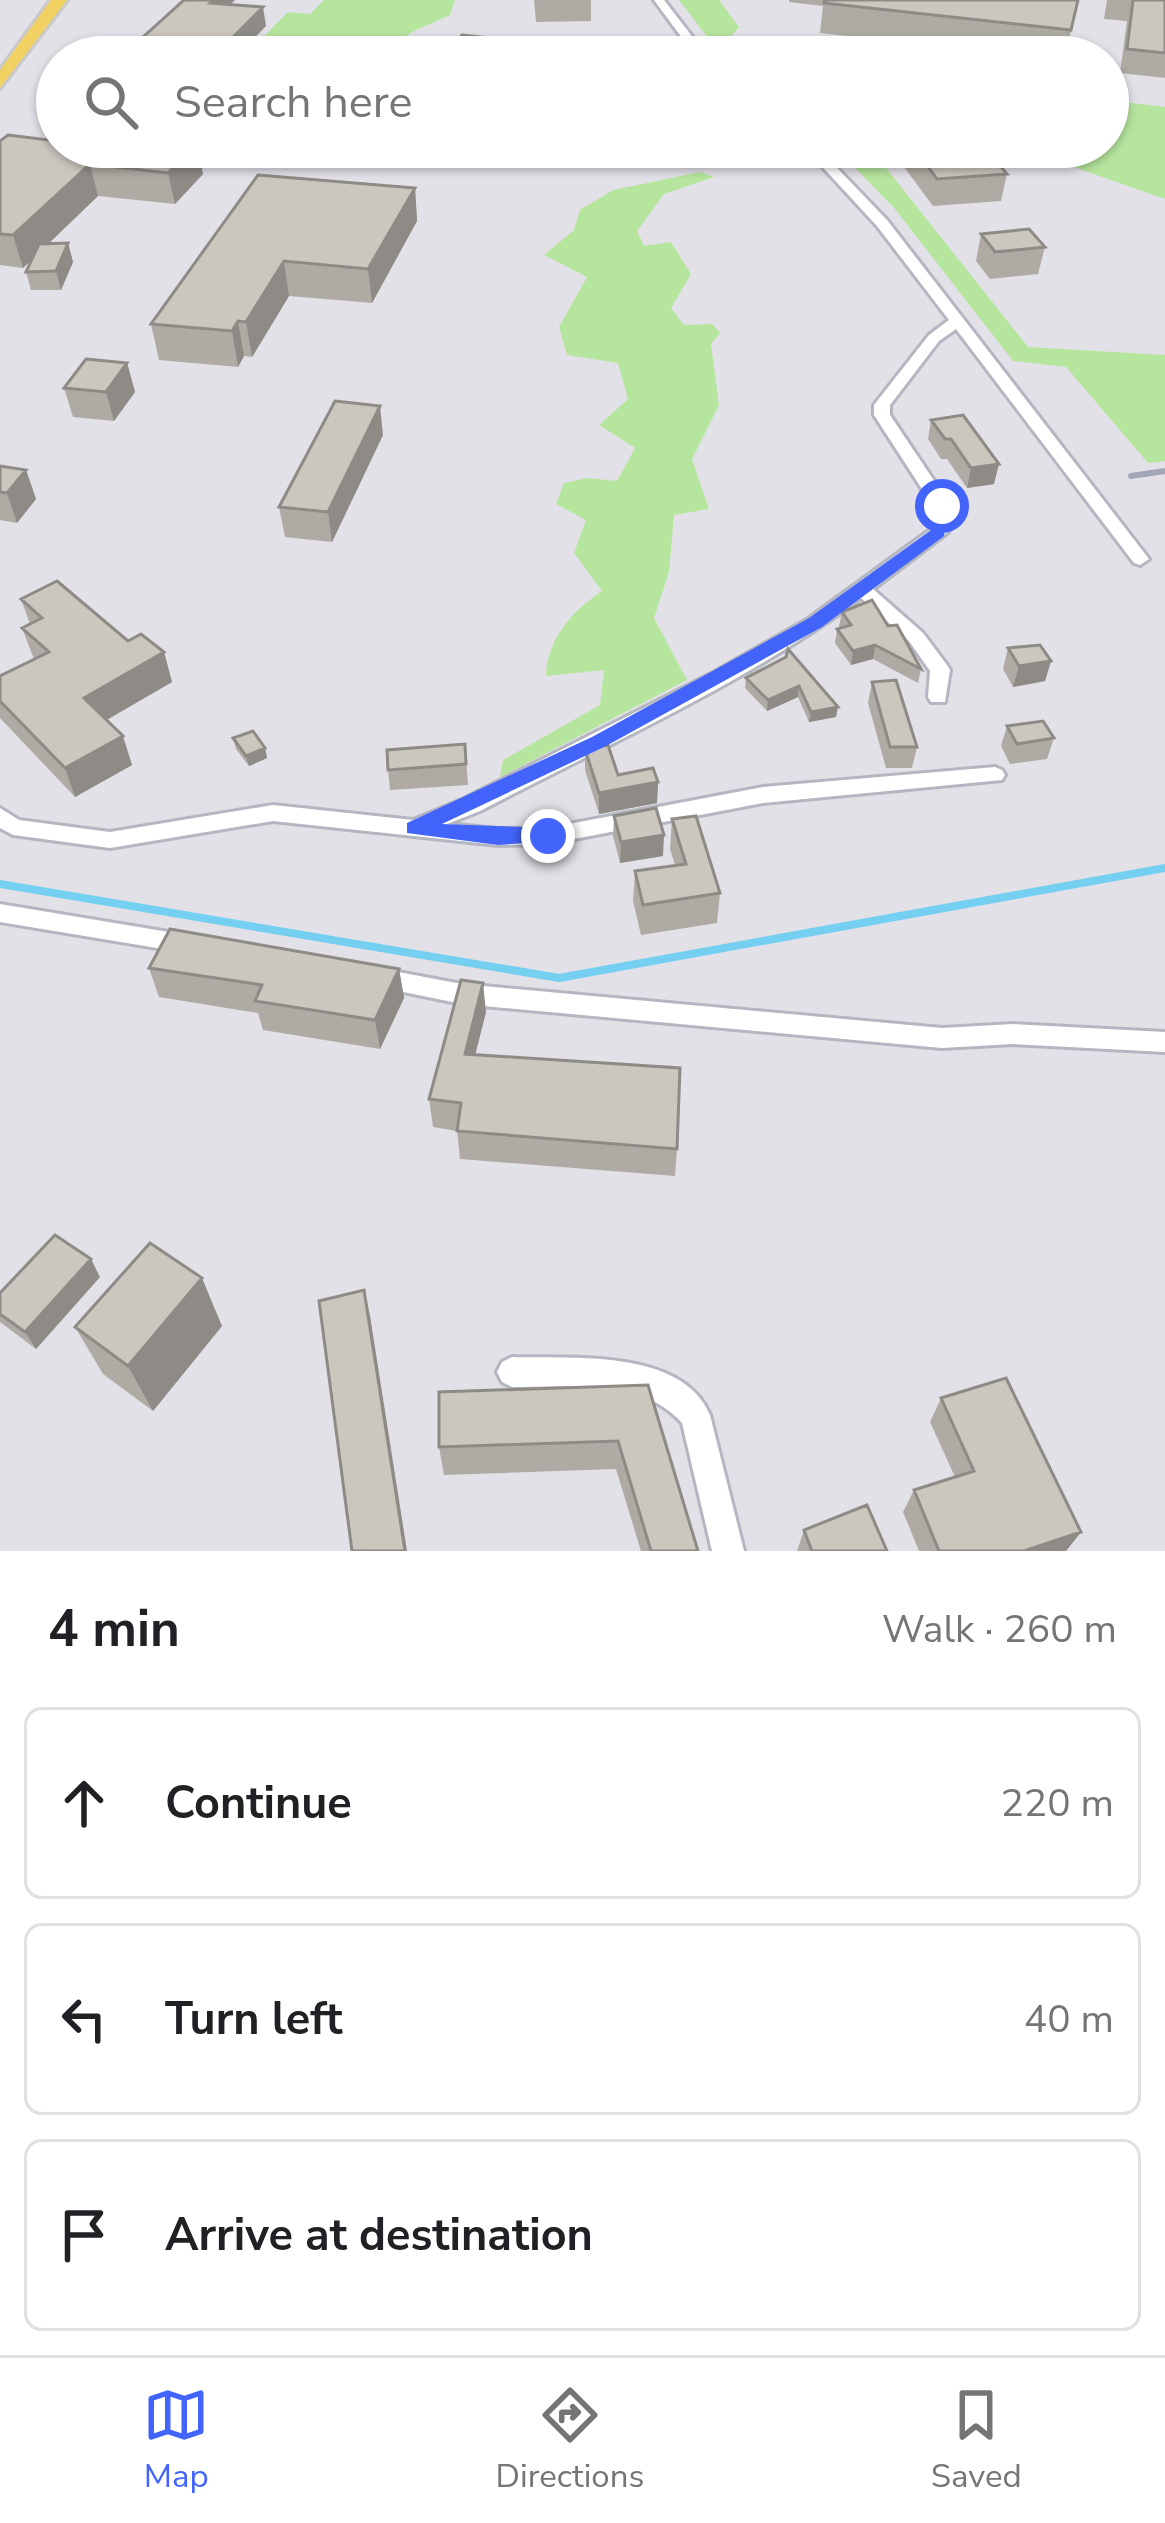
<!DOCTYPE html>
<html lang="en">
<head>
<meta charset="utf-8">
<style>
  body { margin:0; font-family:"Nunito Sans",sans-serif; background:#f6f6f6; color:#202124 }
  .stop { position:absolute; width:36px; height:36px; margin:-27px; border:9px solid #4264fb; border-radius:50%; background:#fff }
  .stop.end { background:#4264fb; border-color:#fff; box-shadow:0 3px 12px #0008 }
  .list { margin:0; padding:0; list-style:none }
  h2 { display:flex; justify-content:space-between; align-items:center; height:156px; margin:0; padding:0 48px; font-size:51px }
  h2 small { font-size:39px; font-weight:400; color:#757577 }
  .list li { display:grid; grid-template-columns:78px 1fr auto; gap:36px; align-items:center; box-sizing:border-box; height:192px; margin:0 24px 24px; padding:0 24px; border:3px solid #e0e0e0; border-radius:18px }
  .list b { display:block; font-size:45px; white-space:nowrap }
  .list em { font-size:39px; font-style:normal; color:#757577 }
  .icon { flex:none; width:66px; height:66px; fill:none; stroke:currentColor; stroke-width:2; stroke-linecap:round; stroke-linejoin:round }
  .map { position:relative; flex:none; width:1165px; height:1551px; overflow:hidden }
  .search { position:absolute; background:#fff; box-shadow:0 3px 9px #0004; left:36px; right:36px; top:36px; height:132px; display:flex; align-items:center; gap:30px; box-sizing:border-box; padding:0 42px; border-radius:66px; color:#757577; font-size:45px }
  .sheet { height:804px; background:#fff }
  nav { display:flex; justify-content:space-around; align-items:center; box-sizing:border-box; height:168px; border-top:3px solid #e0e0e0; background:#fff; font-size:33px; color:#757577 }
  nav a { display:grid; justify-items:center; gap:6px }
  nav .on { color:#4264fb }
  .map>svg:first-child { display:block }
  .industrial { fill:#e3e1e8; fill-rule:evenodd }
  .green { fill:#b6e59e }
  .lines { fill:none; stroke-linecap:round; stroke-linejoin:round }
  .stream { stroke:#75cff0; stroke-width:8 }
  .minor-casing { stroke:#b4b7c1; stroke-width:6 }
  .primary-casing { stroke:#c9c9c9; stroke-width:6 }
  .minor { fill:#fff; fill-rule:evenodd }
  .primary { fill:#f2d163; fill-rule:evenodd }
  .rail { stroke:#a3a6b8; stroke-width:6 }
  .wall { fill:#afaba4 }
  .shaded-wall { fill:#8e8b86 }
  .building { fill:#cbc7bf; stroke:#8e8b86; stroke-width:3 }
  .route { fill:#4264fb }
</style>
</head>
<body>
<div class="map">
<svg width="1165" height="1551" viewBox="0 0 1165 1551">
  <rect width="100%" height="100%" fill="#efe9e1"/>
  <path class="industrial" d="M 0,0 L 1165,0 L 1165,1551 L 0,1551 ZM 57,57 L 1108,57 L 1108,147 L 57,147 Z"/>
  <path class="green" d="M 324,0 L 455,0 L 450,15 L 410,33 L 386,57 L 244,57 L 288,12 L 310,14 Z
    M 679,0 L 719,0 L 739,27 L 718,51 Z
    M 1108,100 L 1165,107 L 1165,199 L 1071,166 L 890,147 L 1108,147 Z
    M 835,147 L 881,147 L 875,154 L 1028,347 L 1165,355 L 1165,461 L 1148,463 L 1066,367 L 1013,361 L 895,209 Z
    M 700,172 L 714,177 L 664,194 L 637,231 L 644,246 L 671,242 L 691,274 L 671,308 L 684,325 L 712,324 L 720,333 L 711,344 L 719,405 L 692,459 L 709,509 L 674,515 L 669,572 L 654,618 L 687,680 L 500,777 L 503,760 L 600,705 L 604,670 L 546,676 C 547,639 572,611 602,591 L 574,553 L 586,520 L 556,504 L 564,483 L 587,478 L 617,481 L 635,448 L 599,425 L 628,399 L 618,363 L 567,355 L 559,327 L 587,277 L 544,255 L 574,230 L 580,210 L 613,190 Z"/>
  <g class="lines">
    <path class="stream" d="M 0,884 L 559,978 L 1165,868"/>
    <defs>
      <path id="minor" d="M 654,0 L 664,0 L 708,57 L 696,57 Z
        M 804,147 L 817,147 L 887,220 L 1149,559 L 1140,565 L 1134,563 L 956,329 L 939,341 L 890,405 L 890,415 L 951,506 L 948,532 L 873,589 L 923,633 L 947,665 L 950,670 L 945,702 L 931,702 L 928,697 L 930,671 L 909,641 L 861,598 C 745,684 608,744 480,811 L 447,824 L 498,829 L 548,828 L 763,787 L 995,767 L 1002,770 L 1005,775 L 1002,780 L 763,803 L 548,844 L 498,845 L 273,821 L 110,848 L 13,835 L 0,828 L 0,808 L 19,820 L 110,832 L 273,805 L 413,820 L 464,799 L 711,674 L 808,619 L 930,530 L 933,506 L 874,415 L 874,405 L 929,335 L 949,320 L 877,226 Z
        M 0,904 L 187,935 L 195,937 L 199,944 L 195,951 L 187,953 L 0,922 Z
        M 377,968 L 462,984 L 942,1028 L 1013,1024 L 1165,1032 L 1165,1052 L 1013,1044 L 942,1048 L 462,1004 L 369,985 L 365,978 L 369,971 Z
        M 512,1357 C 571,1359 682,1348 710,1415 L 744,1551 L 712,1551 L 682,1423 C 640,1376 569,1388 512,1387 L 502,1382 L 497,1372 L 502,1362 Z"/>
      <path id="primary" d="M 51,0 L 67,0 L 0,88 L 0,70 Z"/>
    </defs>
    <use href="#minor" class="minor-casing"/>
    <use href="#primary" class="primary-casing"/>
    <use href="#minor" class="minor"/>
    <use href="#primary" class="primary"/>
    <path class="rail" d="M 1131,476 L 1165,471"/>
  </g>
  <path class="wall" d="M 534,0 L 591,0 L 591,21 L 536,22 Z
    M 789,0 L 1078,0 L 1065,57 L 1035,57 L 820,33 L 823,6 L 789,2 Z
    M 1107,0 L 1165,0 L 1165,78 L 1120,73 L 1127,21 L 1104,19 Z
    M 0,141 L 203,174 L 175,204 L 98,196 L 48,244 L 68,243 L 73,262 L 61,290 L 31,290 L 26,272 L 32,259 L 23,268 L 0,265 Z
    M 904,147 L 984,147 L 1007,174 L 1001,201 L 933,206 L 901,163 Z
    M 415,188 L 417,221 L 372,303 L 289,296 L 252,357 L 244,356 L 238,367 L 159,360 L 151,324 Z
    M 981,234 L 1045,247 L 1038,274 L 990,279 L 976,261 Z
    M 127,363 L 135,392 L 114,421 L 73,417 L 64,388 Z
    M 963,415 L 994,484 L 967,488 L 947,459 L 941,459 L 928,439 L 931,420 Z
    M 383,435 L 332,542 L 285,537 L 279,507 Z
    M 0,466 L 26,470 L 36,499 L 17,523 L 0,520 Z
    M 21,599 L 128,641 L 164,652 L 172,682 L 107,720 L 132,765 L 75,797 L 0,718 L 0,676 L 34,659 L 22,628 L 30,624 Z
    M 842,612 L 888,626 L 921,669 L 918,683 L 873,659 L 851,665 L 835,643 L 837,629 L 841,628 L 839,626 Z
    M 1008,648 L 1051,661 L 1045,681 L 1013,687 L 1003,669 Z
    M 786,657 L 836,717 L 809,722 L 798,697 L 767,711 L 745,688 L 746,678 Z
    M 872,682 L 917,747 L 912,768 L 886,768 L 868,703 Z
    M 1007,726 L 1054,738 L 1047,759 L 1010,764 L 1001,746 Z
    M 233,738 L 265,748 L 267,758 L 249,766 L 236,749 Z
    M 465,744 L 468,785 L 390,790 L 388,770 Z
    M 585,749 L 618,775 L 658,782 L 657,803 L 599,814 L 585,770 Z
    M 614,816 L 663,856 L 620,863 L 613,836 Z
    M 672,819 L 720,893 L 717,923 L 641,935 L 633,901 L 635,871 L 675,865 L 670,849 Z
    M 149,968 L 399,969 L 404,998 L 380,1049 L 263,1030 L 258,1013 L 159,997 Z
    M 486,1012 L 475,1055 L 677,1149 L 675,1176 L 460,1159 L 457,1131 L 433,1127 L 429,1099 Z
    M 100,1277 L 36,1349 L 0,1322 L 0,1293 Z
    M 222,1326 L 153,1411 L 103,1374 L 75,1327 Z
    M 648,1385 L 698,1551 L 641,1551 L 616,1469 L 444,1475 L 439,1447 Z
    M 941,1398 L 1081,1532 L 1066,1551 L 919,1551 L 903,1512 L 914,1490 L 955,1477 L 930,1422 Z
    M 804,1530 L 887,1551 L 797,1551 Z"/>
  <path class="shaded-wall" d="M 213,0 L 235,0 L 213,22 L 210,3 Z
    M 263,7 L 266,26 L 236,57 L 213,57 Z
    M 518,41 L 518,57 L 505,57 Z
    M 193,147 L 198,147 L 203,174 L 175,204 L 168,173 Z
    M 90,164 L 98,196 L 23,268 L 13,235 Z
    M 415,188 L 417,221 L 372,303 L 368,269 Z
    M 68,243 L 73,262 L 61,290 L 56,271 Z
    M 284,261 L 289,296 L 252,357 L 246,322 Z
    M 238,321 L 244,356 L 238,367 L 232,331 Z
    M 127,363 L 135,392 L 114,421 L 106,392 Z
    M 380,406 L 383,435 L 332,542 L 328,512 Z
    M 999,464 L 994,484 L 967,488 L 971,468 Z
    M 26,470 L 36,499 L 17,523 L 7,493 Z
    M 875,645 L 873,659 L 851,665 L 853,651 Z
    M 164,652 L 172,682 L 94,727 L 84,698 Z
    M 1051,661 L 1045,681 L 1013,687 L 1019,666 Z
    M 799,686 L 798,697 L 767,711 L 768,700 Z
    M 838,707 L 836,717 L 809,722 L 811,712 Z
    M 123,736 L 132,765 L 75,797 L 65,768 Z
    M 265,748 L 267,758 L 249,766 L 246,756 Z
    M 658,782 L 657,803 L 599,814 L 599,793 Z
    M 664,835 L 663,856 L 620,863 L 621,842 Z
    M 399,969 L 404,998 L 380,1049 L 375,1020 Z
    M 483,983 L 486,1012 L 468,1083 L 465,1054 Z
    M 91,1259 L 100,1277 L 36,1349 L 25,1332 Z
    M 202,1278 L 222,1326 L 153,1411 L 128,1366 Z
    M 364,1290 L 370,1316 L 407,1551 L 405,1551 Z
    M 1081,1532 L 1066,1551 L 1024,1551 Z"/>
  <path class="building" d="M 184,0 L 213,0 L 210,3 L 263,7 L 213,57 L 121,57 Z
    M 825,0 L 1078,0 L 1071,30 L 824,3 Z
    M 1133,0 L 1165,0 L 1165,53 L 1127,49 Z
    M 462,35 L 518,41 L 505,57 L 473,57 L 445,54 Z
    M 575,44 L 600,47 L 593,57 L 564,57 Z
    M 8,135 L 57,141 L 57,147 L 104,147 L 129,150 L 133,147 L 193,147 L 168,173 L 90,164 L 13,235 L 0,234 L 0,141 Z
    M 913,147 L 984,147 L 1007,174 L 937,179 Z
    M 258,175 L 415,188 L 368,269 L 284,261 L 246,322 L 238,321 L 232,331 L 151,324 Z
    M 1029,229 L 1045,247 L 995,252 L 981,234 Z
    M 68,243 L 56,271 L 26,272 L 39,244 Z
    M 86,359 L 127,363 L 106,392 L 64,388 Z
    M 335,401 L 380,406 L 328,512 L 279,507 Z
    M 963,415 L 999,464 L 971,468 L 951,439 L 945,439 L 931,420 Z
    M 0,466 L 26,470 L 7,493 L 0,492 Z
    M 57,581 L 128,641 L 141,634 L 164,652 L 84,698 L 123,736 L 65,768 L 0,701 L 0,676 L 49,652 L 22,628 L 42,618 L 21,599 Z
    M 872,600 L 888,626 L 897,625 L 921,669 L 875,645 L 853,651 L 837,629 L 851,625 L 842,612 Z
    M 1040,645 L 1051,661 L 1019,666 L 1008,648 Z
    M 788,649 L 838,707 L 811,712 L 799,686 L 768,700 L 746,678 L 786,657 Z
    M 896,680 L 917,747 L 890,747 L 872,682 Z
    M 1043,721 L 1054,738 L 1017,744 L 1007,726 Z
    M 253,731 L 265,748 L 246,756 L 233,738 Z
    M 465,744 L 466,764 L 388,770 L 387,750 Z
    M 608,745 L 618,775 L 653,768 L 658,782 L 599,793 L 585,749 Z
    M 656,808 L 664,835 L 621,842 L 614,816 Z
    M 696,816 L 720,893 L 643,905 L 635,871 L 686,864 L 672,819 Z
    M 170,929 L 399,969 L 375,1020 L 255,1001 L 262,985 L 149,968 Z
    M 461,980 L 483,983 L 465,1054 L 680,1068 L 677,1149 L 457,1131 L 461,1103 L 429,1099 Z
    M 55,1235 L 91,1259 L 25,1332 L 0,1314 L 0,1293 Z
    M 150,1243 L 202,1278 L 128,1366 L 75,1327 Z
    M 364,1290 L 405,1551 L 352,1551 L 319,1301 Z
    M 1006,1378 L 1081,1532 L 1024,1551 L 939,1551 L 914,1490 L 974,1471 L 941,1398 Z
    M 648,1385 L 698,1551 L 651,1551 L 618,1441 L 439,1447 L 439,1392 Z
    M 867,1505 L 887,1551 L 812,1551 L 804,1530 Z"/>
  <path class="route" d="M 942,501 L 950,506 L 944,536 L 822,627 L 606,746 L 442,824 L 548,828 L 559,836 L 556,841 L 498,845 L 407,833 L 407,823 L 592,737 L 809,618 L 931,530 L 934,506 Z"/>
</svg>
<div class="stop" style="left:942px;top:506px"></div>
<div class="stop end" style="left:548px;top:836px"></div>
<div class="search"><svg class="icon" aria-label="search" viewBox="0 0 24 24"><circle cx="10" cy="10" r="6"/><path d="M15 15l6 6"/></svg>Search here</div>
</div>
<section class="sheet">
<h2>4 min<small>Walk · 260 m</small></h2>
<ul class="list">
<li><svg class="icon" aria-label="ahead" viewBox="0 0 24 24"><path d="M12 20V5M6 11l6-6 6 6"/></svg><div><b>Continue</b></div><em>220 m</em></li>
<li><svg class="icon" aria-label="left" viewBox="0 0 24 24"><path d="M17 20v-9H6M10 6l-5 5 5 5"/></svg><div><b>Turn left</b></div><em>40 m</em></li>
<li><svg class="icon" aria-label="arrive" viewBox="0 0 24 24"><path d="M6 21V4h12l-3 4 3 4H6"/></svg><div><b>Arrive at destination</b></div></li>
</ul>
</section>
<nav>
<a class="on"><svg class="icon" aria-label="map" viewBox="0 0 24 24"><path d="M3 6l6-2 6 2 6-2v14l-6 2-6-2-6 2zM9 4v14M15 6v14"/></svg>Map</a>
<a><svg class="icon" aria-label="directions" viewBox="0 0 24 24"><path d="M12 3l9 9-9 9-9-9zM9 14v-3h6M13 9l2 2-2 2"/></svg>Directions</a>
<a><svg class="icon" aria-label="saved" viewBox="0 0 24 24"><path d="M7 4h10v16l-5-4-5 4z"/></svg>Saved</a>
</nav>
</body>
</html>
